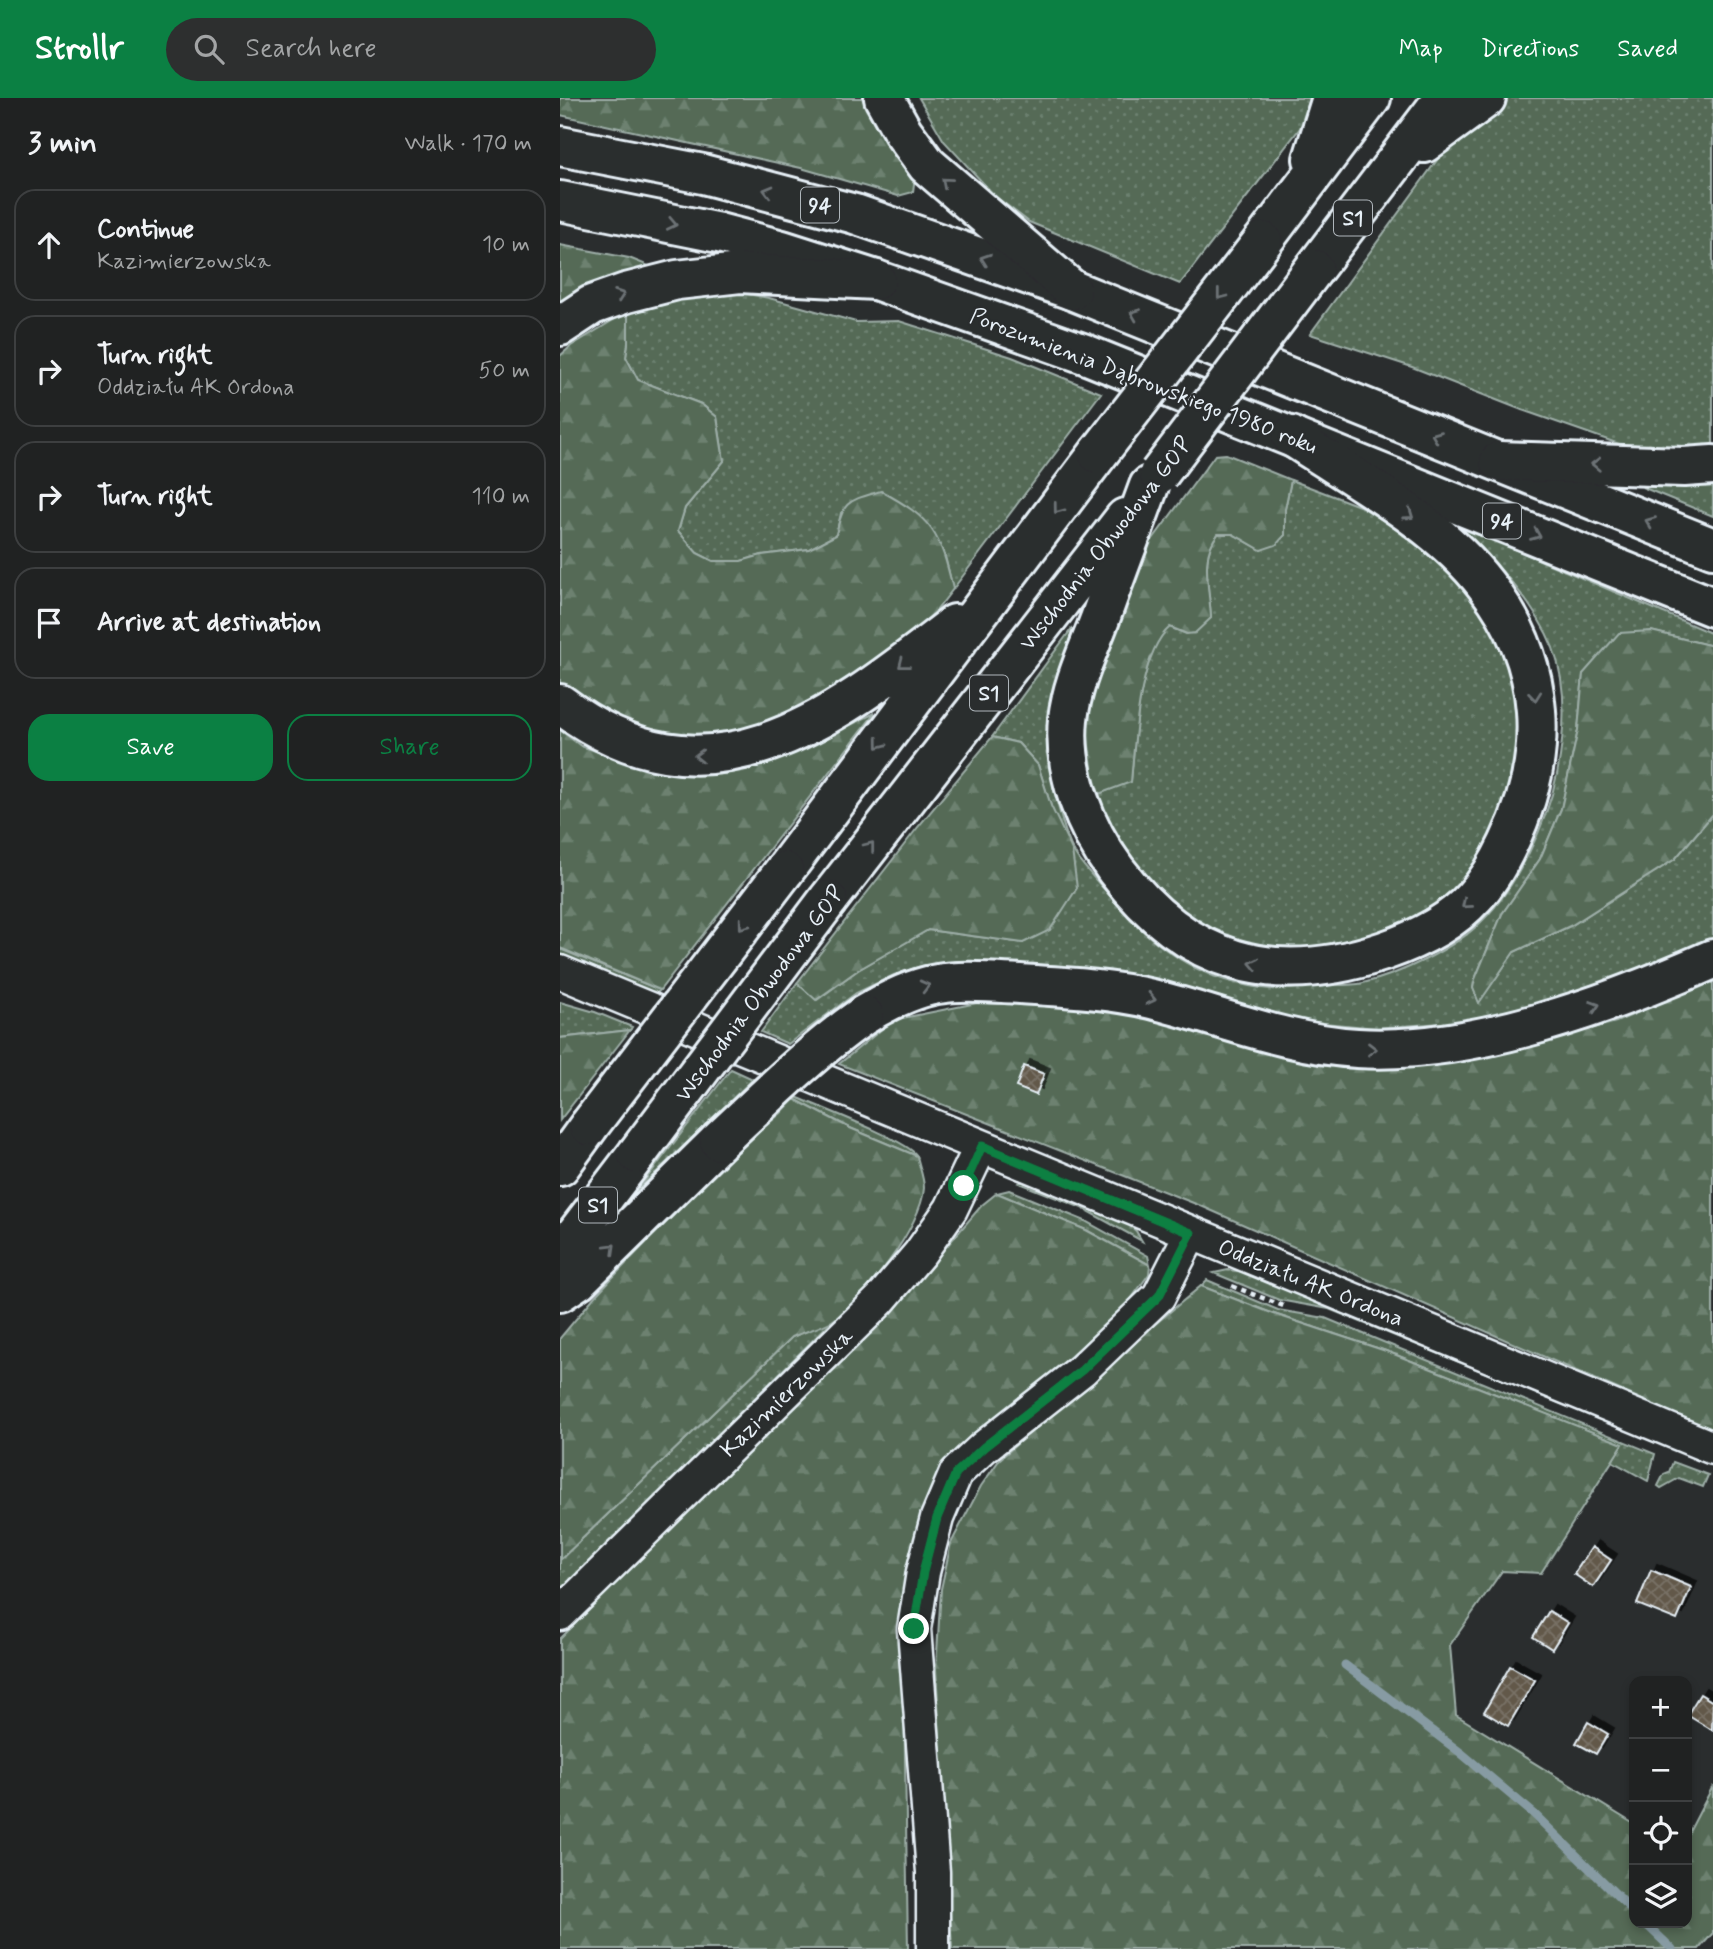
<!DOCTYPE html>
<html lang="en">
<head>
<meta charset="utf-8">
<style>
  body { margin:0; font-family:Mynerve,sans-serif; background:#2d2f2f; color:#f1f3f6 }
  .controls { position:absolute; right:21px; bottom:21px; display:grid; overflow:hidden; border-radius:14px; box-shadow:0 4px 10px #0003 }
  .controls button { width:63px; height:63px; display:grid; place-items:center; padding:0; border:0; border-bottom:2px solid #3d3f40; background:#202222; color:#f1f3f6; font:35px sans-serif }
  .stop { position:absolute; width:21px; height:21px; margin:-16px; border:5px solid #0b8043; border-radius:50%; background:#fff }
  .stop.end { background:#0b8043; border-color:#fff; box-shadow:0 2px 7px #0008 }
  .list { margin:0; padding:0; list-style:none }
  h2 { display:flex; justify-content:space-between; align-items:center; height:91px; margin:0; padding:0 28px; font-size:30px }
  h2 small { font-size:23px; font-weight:400; color:#a2a4a5 }
  .list li { display:grid; grid-template-columns:46px 1fr auto; gap:21px; align-items:center; box-sizing:border-box; height:112px; margin:0 14px 14px; padding:0 14px; border:2px solid #3d3f40; border-radius:21px }
  .list b { display:block; font-size:26px; white-space:nowrap }
  .list p { margin:0; font-size:23px; white-space:nowrap; color:#a2a4a5 }
  .list em { font-size:23px; font-style:normal; color:#a2a4a5 }
  .actions { display:flex; gap:14px; padding:21px 28px }
  .actions a { flex:1; padding:16px 0; border:2px solid #0b8043; border-radius:21px; text-align:center; font-size:24px; color:#0b8043 }
  .actions .main { background:#0b8043; color:#fff }
  .icon { flex:none; width:38px; height:38px; fill:none; stroke:currentColor; stroke-width:2; stroke-linecap:round; stroke-linejoin:round }
  .map { position:relative; flex:none; width:1153px; height:1851px; overflow:hidden }
  header { display:flex; align-items:center; gap:42px; box-sizing:border-box; height:98px; padding:0 35px; background:#0b8043; color:#fff }
  header strong { font-size:33px }
  nav { display:flex; gap:38px; margin-inline-start:auto; font-size:24px }
  .search { width:490px; height:63px; background:#2d2f2f; display:flex; align-items:center; gap:18px; box-sizing:border-box; padding:0 24px; border-radius:38px; color:#a2a4a5; font-size:26px }
  main { display:flex }
  aside { flex:1; background:#202222 }
  .map>svg:first-child { display:block }
  .green { fill:url(#green-dots); stroke:#9eaea8; stroke-width:2 }
  .forest { fill:url(#forest-firs); stroke:#9eaea8; stroke-width:2 }
  .lines { fill:none; stroke-linecap:round; stroke-linejoin:round }
  .stream { stroke:#879ba3; stroke-width:9 }
  .building { fill:url(#building-cross-hatch); stroke:#e8f1f8; stroke-width:2; filter:url(#shadow) }
  .minor-casing { stroke:#e8f1f8; stroke-width:37 }
  .major-casing { stroke:#e8f1f8; stroke-width:44 }
  .highway-casing { stroke:#e8f1f8; stroke-width:44 }
  .path { stroke:#e8f1f8; stroke-width:4.5; stroke-dasharray:5 5; stroke-linecap:butt }
  .minor { stroke:#2a2d2e; stroke-width:32 }
  .major { stroke:#2a2d2e; stroke-width:38 }
  .highway { stroke:#2a2d2e; stroke-width:38 }
  .highway-bridge-casing { stroke:#e8f1f8; stroke-width:44; stroke-linecap:butt }
  .highway-bridge { stroke:#2a2d2e; stroke-width:38 }
  .oneway { stroke:#6c7275 }
  .route { stroke:#0b8043; stroke-width:9 }
  .labels { text-anchor:middle; stroke-width:5; stroke-linejoin:round; paint-order:stroke }
  .shield { fill:#2a2d2e; stroke:#afb6bb; stroke-width:2 }
  .shield-label { font-size:21px; font-weight:bold; fill:#e8f1f8 }
  .street-label { font-size:23px; fill:#e8f1f8; stroke:#2a2d2e }
</style>
</head>
<body>
<header>
<strong>Strollr</strong>
<div class="search"><svg class="icon" aria-label="search" viewBox="0 0 24 24"><circle cx="10" cy="10" r="6"/><path d="M15 15l6 6"/></svg>Search here</div>
<nav><a>Map</a><a>Directions</a><a>Saved</a></nav>
</header>
<main>
<aside>
<h2>3 min<small>Walk · 170 m</small></h2>
<ul class="list">
<li><svg class="icon" aria-label="ahead" viewBox="0 0 24 24"><path d="M12 20V5M6 11l6-6 6 6"/></svg><div><b>Continue</b><p>Kazimierzowska</p></div><em>10 m</em></li>
<li><svg class="icon" aria-label="right" viewBox="0 0 24 24"><path d="M7 20v-9h11M14 6l5 5-5 5"/></svg><div><b>Turn right</b><p>Oddziału AK Ordona</p></div><em>50 m</em></li>
<li><svg class="icon" aria-label="right" viewBox="0 0 24 24"><path d="M7 20v-9h11M14 6l5 5-5 5"/></svg><div><b>Turn right</b></div><em>110 m</em></li>
<li><svg class="icon" aria-label="arrive" viewBox="0 0 24 24"><path d="M6 21V4h12l-3 4 3 4H6"/></svg><div><b>Arrive at destination</b></div></li>
</ul>
<div class="actions"><a class="main">Save</a><a>Share</a></div>
</aside>
<div class="map">
<svg width="1153" height="1851" viewBox="0 0 1153 1851">
  <defs>
    <pattern id="green-dots" width="8" height="8" patternUnits="userSpaceOnUse" patternTransform="scale(1.75)"><rect width="8" height="8" fill="#546b57"/><path d="M2 2h.1M6 6h.1" fill="none" stroke="#6d8170" stroke-width="1.8" stroke-linecap="round"/></pattern>
    <pattern id="forest-firs" width="22" height="20" patternUnits="userSpaceOnUse" patternTransform="scale(1.75)"><rect width="22" height="20" fill="#546b57"/><path d="M5 1l3.5 6h-7zM16 11l3.5 6h-7z" fill="#6d8170"/></pattern>
    <pattern id="building-cross-hatch" width="8" height="8" patternUnits="userSpaceOnUse" patternTransform="scale(1.75)"><rect width="8" height="8" fill="#62594a"/><path d="M0 0l8 8M0 8l8-8" fill="none" stroke="#787165"/></pattern>
    <filter id="shadow"><feDropShadow dx="6" dy="-6" stdDeviation="0" flood-color="#0009"/></filter>
  </defs>
  <rect width="100%" height="100%" fill="#2a2d2e"/>
  <filter id="ink" filterUnits="userSpaceOnUse"><feTurbulence type="fractalNoise" baseFrequency=".0143" numOctaves="2"/><feDisplacementMap in="SourceGraphic" scale="14" xChannelSelector="R" yChannelSelector="G"/><feConvolveMatrix kernelMatrix="1 2 1 2 8 2 1 2 1" color-interpolation-filters="sRGB"/></filter>
  <g filter="url(#ink)">
    <path class="green" d="M 359,0 L 750,0 L 740,30 L 620,186 L 469,124 L 436,99 L 384,43 Z
      M 942,0 L 1153,0 L 1153,352 L 1082,354 L 962,312 L 852,269 L 750,236 L 883,54 Z
      M 177,194 L 209,200 L 296,224 L 339,223 L 452,259 L 541,295 L 393,491 L 384,454 L 281,415 L 276,437 L 249,451 L 202,457 L 181,463 L 153,463 L 137,455 L 118,433 L 125,410 L 164,363 L 157,319 L 141,306 L 78,282 L 66,259 L 68,245 L 68,213 L 127,199 Z
      M 731,382 L 802,409 L 866,451 L 908,492 L 932,526 L 951,565 L 959,612 L 957,667 L 943,726 L 897,795 L 858,826 L 769,851 L 699,851 L 635,827 L 607,801 L 580,773 L 557,740 L 536,697 L 571,683 C 575,643 578,556 609,529 L 626,536 L 651,520 C 650,492 639,458 658,436 L 673,436 L 701,452 L 725,437 L 725,411 Z
      M 1153,385 L 1153,418 L 1082,389 Z
      M 898,427 L 1153,536 L 1153,548 L 1091,533 L 1023,576 L 1018,632 L 1001,711 L 980,761 L 942,816 L 915,881 L 913,890 L 919,904 L 954,854 L 1012,827 L 1115,761 L 1153,716 L 1153,841 L 1061,878 L 967,911 L 921,922 L 817,930 L 730,922 L 622,890 L 523,870 L 397,863 L 361,868 L 334,877 L 296,895 L 228,946 L 201,934 L 237,885 L 257,902 L 298,872 L 368,832 L 463,845 L 491,708 L 478,667 L 458,645 L 432,639 L 512,530 C 501,582 484,638 494,691 C 497,705 506,740 513,752 C 521,768 545,791 557,806 C 584,838 624,870 665,882 C 679,886 696,890 711,891 C 727,893 746,888 763,887 C 776,887 791,888 803,885 C 839,877 895,850 921,824 C 957,789 987,725 997,676 C 1005,635 1008,590 993,550 C 973,501 934,464 898,427 Z
      M 0,851 L 100,892 L 95,897 L 0,858 Z
      M 0,904 L 35,914 L 72,929 L 70,932 L 0,940 Z
      M 171,971 L 193,981 L 76,1094 Z
      M 236,999 C 257,1008 349,1043 357,1058 L 290,1030 L 234,1001 Z
      M 465,1083 L 566,1124 L 576,1133 L 582,1143 L 522,1110 L 459,1085 Z
      M 449,1092 L 525,1123 L 588,1158 L 590,1167 L 526,1132 L 437,1095 Z
      M 668,1172 L 686,1174 L 1094,1342 L 1097,1345 L 769,1211 L 719,1202 L 654,1175 Z
      M 647,1182 L 718,1212 L 765,1220 L 1095,1356 L 1088,1383 L 1052,1363 L 1062,1346 L 826,1253 L 714,1216 L 641,1188 Z
      M 273,1222 L 0,1494 L 0,1462 L 232,1239 Z
      M 1113,1364 L 1148,1377 L 1143,1389 L 1119,1380 L 1101,1390 L 1098,1388 L 1104,1376 L 1109,1374 Z"/>
    <path class="forest" d="M 0,0 L 302,0 L 309,14 L 355,78 L 353,94 L 338,98 L 241,70 L 0,17 Z
      M 0,147 L 69,160 L 89,168 L 0,214 Z
      M 68,213 L 68,245 L 66,259 L 78,282 L 141,306 L 157,319 L 164,363 L 125,410 L 118,433 L 137,455 L 153,463 L 181,463 L 202,457 L 249,451 L 276,437 C 283,402 288,403 321,393 C 373,421 380,435 393,491 L 376,513 L 313,571 L 211,628 L 142,639 L 96,632 L 60,622 L 0,585 L 0,258 L 11,248 Z
      M 666,356 L 731,382 L 725,411 L 725,437 L 716,447 L 701,452 L 673,436 L 658,436 C 639,458 650,492 651,520 L 635,535 L 627,536 L 610,529 C 578,556 575,644 571,684 L 536,697 L 526,627 L 530,597 L 570,478 L 590,445 L 655,357 Z
      M 1091,533 L 1153,548 L 1153,716 L 1115,761 L 1012,827 L 954,854 L 919,905 L 913,890 L 915,881 L 942,816 L 980,761 L 1001,711 L 1018,632 L 1023,576 L 1059,535 Z
      M 315,615 L 100,892 L 0,850 L 0,632 L 21,648 L 89,671 L 147,675 L 212,665 Z
      M 432,639 L 458,645 L 478,667 L 491,708 L 512,752 L 517,790 L 490,832 L 463,845 L 368,832 L 298,872 L 256,902 L 237,885 L 358,729 Z
      M 1153,882 L 1153,1333 L 641,1108 L 279,966 L 333,922 L 417,905 L 502,907 L 589,917 L 792,970 L 840,969 L 951,952 L 1056,924 Z
      M 70,932 L 0,1022 L 0,940 Z
      M 234,1001 L 290,1030 L 357,1058 C 359,1068 364,1080 364,1090 C 362,1127 304,1203 272,1223 C 260,1230 245,1233 232,1239 L 0,1462 L 0,1240 L 35,1198 L 165,1062 L 221,1015 Z
      M 437,1095 L 526,1132 L 590,1167 L 589,1176 L 566,1208 L 491,1276 L 417,1335 L 343,1531 L 348,1851 L 0,1851 L 0,1541 L 234,1307 L 321,1225 L 422,1107 Z
      M 641,1188 L 714,1216 L 826,1253 L 1063,1346 L 981,1475 L 942,1473 L 890,1547 L 896,1617 L 1074,1726 L 1074,1825 L 1127,1825 L 1127,1738 L 1153,1688 L 1153,1835 L 1139,1851 L 392,1851 L 376,1571 L 381,1491 L 391,1445 L 421,1388 L 440,1361 L 558,1257 Z"/>
    <g class="lines">
      <path class="stream" d="M 785,1567 L 901,1655 L 974,1716 L 1074,1814
        M 1085,1825 L 1112,1851"/>
    </g>
    <path class="building" d="M 464,968 L 484,976 L 476,997 L 456,989 Z
      M 1032,1449 L 1051,1462 L 1033,1489 L 1014,1476 Z
      M 1091,1472 L 1131,1489 L 1117,1522 L 1077,1506 Z
      M 989,1513 L 1008,1525 L 992,1551 L 973,1539 Z
      M 950,1568 L 975,1582 L 948,1628 L 924,1614 Z
      M 1140,1596 L 1153,1604 L 1152,1632 L 1127,1617 Z
      M 1028,1624 L 1048,1636 L 1036,1656 L 1016,1645 Z"/>
    <g class="lines">
      <defs>
        <path id="minor" d="M 0,874 L 1153,1350
          M 0,1516 L 320,1202 L 360,1155 L 391,1111 L 421,1048
          M 373,1851 L 373,1774 L 354,1531 L 363,1474 L 377,1420 L 396,1375 L 424,1349 L 522,1272 L 599,1198 L 631,1135"/>
        <path id="major" d="M 0,48 L 143,76 L 295,116 L 512,192 L 1153,450
          M 0,103 L 159,135 L 222,152 L 316,182 L 525,256 L 1153,509"/>
        <path id="highway" d="M 324,0 L 343,34 L 367,67 L 512,192
          M 864,45 L 926,0
          M 753,61 L 772,0
          M 703,143 L 811,0
          M 754,171 L 884,0
          M 0,228 L 32,207 L 66,195 L 117,182 L 180,175 L 316,182
          M 939,363 L 1124,369 L 1153,367
          M 589,388 C 573,432 556,476 540,521 C 528,553 512,586 508,621 C 503,675 525,730 556,772 C 627,866 713,890 824,853 C 856,842 891,825 914,799 C 929,783 939,765 948,746 C 991,658 987,565 926,487 C 878,424 797,382 731,338
          M 0,606 C 150,719 272,621 395,526
          M 224,773 L 538,356
          M 268,802 L 565,420
          M 304,917 C 366,879 390,882 460,886 C 504,889 549,891 592,901 C 660,918 726,946 797,950 C 913,957 1048,907 1153,861
          M 0,1068 L 29,1028
          M 0,1157 L 77,1056
          M 0,1194 L 18,1182 L 159,1043"/>
      </defs>
      <use href="#minor" class="minor-casing"/>
      <use href="#major" class="major-casing"/>
      <use href="#highway" class="highway-casing"/>
      <path class="path" d="M 672,1188 L 726,1209"/>
      <use href="#minor" class="minor"/>
      <use href="#major" class="major"/>
      <use href="#highway" class="highway"/>
      <defs>
        <path id="highway-bridge" d="M 538,356 L 703,143
          M 599,376 L 754,171
          M 29,1028 L 224,773
          M 159,1043 C 206,999 251,954 304,917
          M 77,1056 L 268,802"/>
      </defs>
      <use href="#highway-bridge" class="highway-bridge-casing"/>
      <use href="#highway-bridge" class="highway-bridge"/>
    </g>
    <defs><path id="oneway-chevron" d="M-2-3.5L2.5 0L-2 3.5" fill="none" stroke-width="1.6" stroke-linecap="round" stroke-linejoin="round" transform="scale(1.75)"/></defs>
    <g class="oneway">
      <use href="#oneway-chevron" transform="translate(386 84) rotate(-139)"/>
      <use href="#oneway-chevron" transform="translate(208 93) rotate(-165)"/>
      <use href="#oneway-chevron" transform="translate(112 126) rotate(12)"/>
      <use href="#oneway-chevron" transform="translate(425 161) rotate(-161)"/>
      <use href="#oneway-chevron" transform="translate(60 197) rotate(-19)"/>
      <use href="#oneway-chevron" transform="translate(661 197) rotate(128)"/>
      <use href="#oneway-chevron" transform="translate(575 216) rotate(-158)"/>
      <use href="#oneway-chevron" transform="translate(876 338) rotate(-158)"/>
      <use href="#oneway-chevron" transform="translate(1036 366) rotate(-178)"/>
      <use href="#oneway-chevron" transform="translate(498 411) rotate(127)"/>
      <use href="#oneway-chevron" transform="translate(849 417) rotate(35)"/>
      <use href="#oneway-chevron" transform="translate(1090 424) rotate(-158)"/>
      <use href="#oneway-chevron" transform="translate(976 437) rotate(22)"/>
      <use href="#oneway-chevron" transform="translate(343 566) rotate(142)"/>
      <use href="#oneway-chevron" transform="translate(975 598) rotate(84)"/>
      <use href="#oneway-chevron" transform="translate(320 646) rotate(127)"/>
      <use href="#oneway-chevron" transform="translate(139 658) rotate(-179)"/>
      <use href="#oneway-chevron" transform="translate(310 748) rotate(-52)"/>
      <use href="#oneway-chevron" transform="translate(906 806) rotate(140)"/>
      <use href="#oneway-chevron" transform="translate(183 827) rotate(127)"/>
      <use href="#oneway-chevron" transform="translate(694 866) rotate(-168)"/>
      <use href="#oneway-chevron" transform="translate(365 888) rotate(-14)"/>
      <use href="#oneway-chevron" transform="translate(591 901) rotate(13)"/>
      <use href="#oneway-chevron" transform="translate(1035 908) rotate(-18)"/>
      <use href="#oneway-chevron" transform="translate(812 951)"/>
      <use href="#oneway-chevron" transform="translate(51 1150) rotate(-44)"/>
    </g>
  </g>
  <g class="lines" filter="url(#ink)">
    <path class="route" d="M 354,1531 L 363,1474 L 377,1420 L 396,1375 L 424,1349 L 522,1272 L 599,1198 L 631,1135 L 422,1048 L 404,1088"/>
  </g>
  <g class="labels">
    <g class="shield">
      <rect x="241" y="89.5" width="38" height="35" rx="5"/>
      <rect x="774" y="102.5" width="38" height="35" rx="5"/>
      <rect x="923" y="405.5" width="38" height="35" rx="5"/>
      <rect x="410" y="577.5" width="38" height="35" rx="5"/>
      <rect x="19" y="1089.5" width="38" height="35" rx="5"/>
    </g>
    <g class="shield-label">
      <text x="260" y="114">94</text>
      <text x="793" y="127">S1</text>
      <text x="942" y="430">94</text>
      <text x="429" y="602">S1</text>
      <text x="38" y="1114">S1</text>
    </g>
    <g class="street-label">
      <text transform="translate(584 282) rotate(21)" y="8">Porozumienia Dąbrowskiego 1980 roku</text>
      <text transform="translate(545 445) rotate(-52)" y="8">Wschodnia Obwodowa GOP</text>
      <text transform="translate(199 895) rotate(-53)" y="8">Wschodnia Obwodowa GOP</text>
      <text transform="translate(751 1184) rotate(22)" y="8">Oddziału AK Ordona</text>
      <text transform="translate(226 1294) rotate(-44)" y="8">Kazimierzowska</text>
    </g>
  </g>
</svg>
<div class="controls">
<button>+</button>
<button>−</button>
<button><svg class="icon" aria-label="locate" viewBox="0 0 24 24"><circle cx="12" cy="12" r="6"/><path d="M12 2v4M12 18v4M2 12h4M18 12h4"/></svg></button>
<button><svg class="icon" aria-label="layers" viewBox="0 0 24 24"><path d="M12 4l9 5-9 5-9-5zM3 14l9 5 9-5"/></svg></button>
</div>
<div class="stop" style="left:404px;top:1088px"></div>
<div class="stop end" style="left:354px;top:1531px"></div>
</div>
</main>
</body>
</html>
